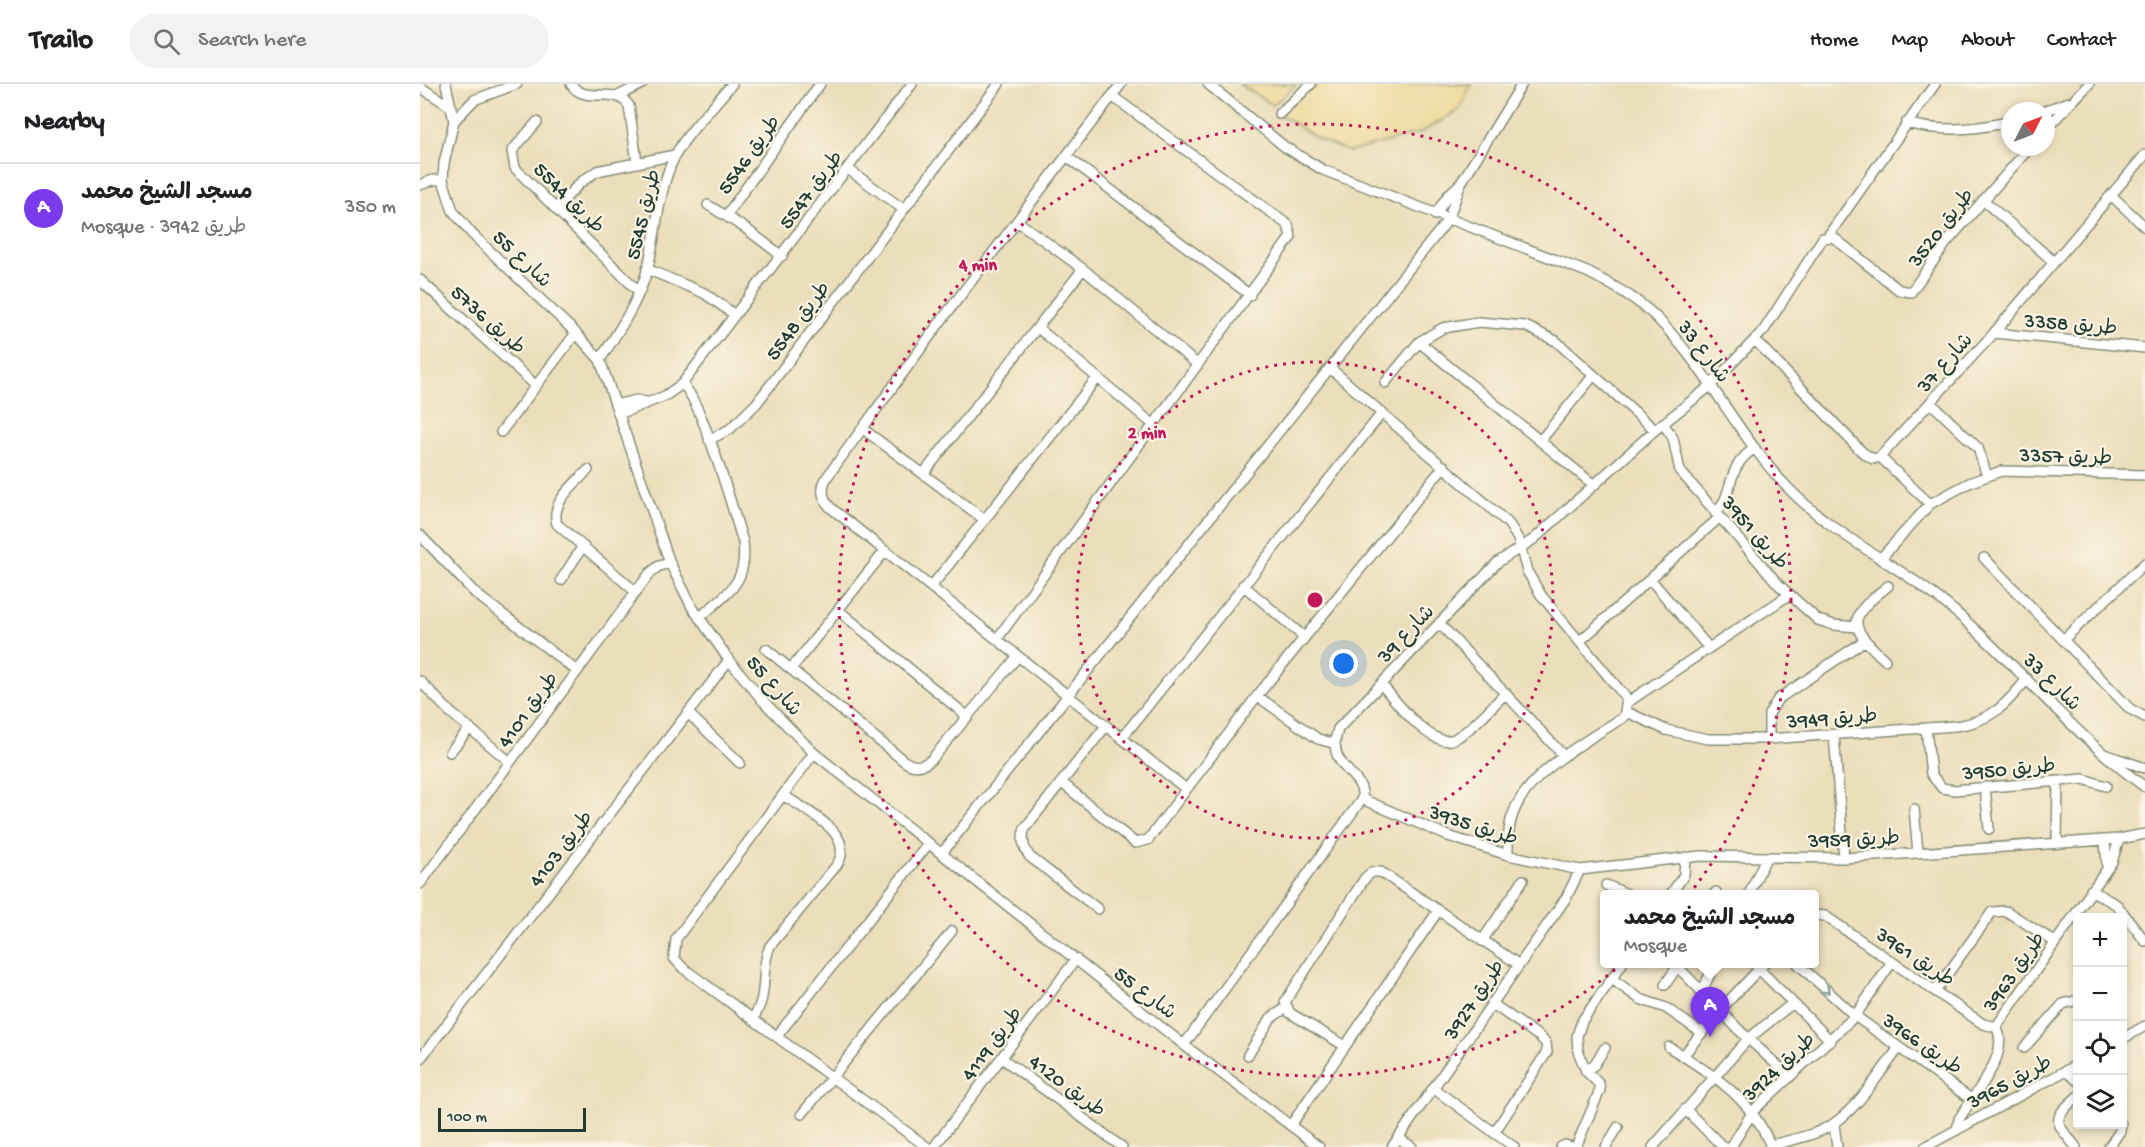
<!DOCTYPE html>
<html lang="en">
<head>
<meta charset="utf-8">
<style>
  body { margin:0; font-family:"Gochi Hand","Playpen Sans Arabic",sans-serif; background:#f2f2f2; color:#202124 }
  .controls { position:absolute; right:18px; bottom:18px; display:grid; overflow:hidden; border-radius:6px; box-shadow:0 3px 9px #0003 }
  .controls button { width:54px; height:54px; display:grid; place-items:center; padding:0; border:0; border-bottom:2px solid #e0e0e0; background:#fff; color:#202124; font:30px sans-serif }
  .compass { position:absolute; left:1581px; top:18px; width:54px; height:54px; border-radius:50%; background:#fff; box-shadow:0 3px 9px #0003; rotate:48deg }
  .scale { position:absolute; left:18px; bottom:15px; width:148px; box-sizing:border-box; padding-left:6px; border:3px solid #1f3d34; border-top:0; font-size:16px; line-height:21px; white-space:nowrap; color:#1f3d34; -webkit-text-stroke:4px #fcf5e5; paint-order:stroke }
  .you { position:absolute; left:924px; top:580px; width:21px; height:21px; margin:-15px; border:4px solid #fff; border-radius:50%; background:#1a73e8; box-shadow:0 0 0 9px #1a73e833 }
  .badge { display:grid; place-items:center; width:39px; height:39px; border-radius:50%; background:#7c3aed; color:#fff; font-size:20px; font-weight:700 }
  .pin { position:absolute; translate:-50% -50px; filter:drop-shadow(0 2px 3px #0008) }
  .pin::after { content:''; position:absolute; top:32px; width:21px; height:18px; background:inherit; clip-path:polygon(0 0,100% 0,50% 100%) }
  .popup { position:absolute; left:1180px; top:806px; width:219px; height:78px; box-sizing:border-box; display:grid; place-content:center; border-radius:6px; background:#fff; filter:drop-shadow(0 2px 4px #0005); font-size:20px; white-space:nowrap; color:#757577 }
  .popup b { font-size:22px; color:#202124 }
  .popup::after { content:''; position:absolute; left:50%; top:100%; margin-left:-12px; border:12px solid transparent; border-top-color:#fff }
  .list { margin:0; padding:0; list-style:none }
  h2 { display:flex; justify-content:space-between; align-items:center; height:78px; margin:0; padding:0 24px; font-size:26px }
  h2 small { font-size:20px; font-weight:400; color:#757577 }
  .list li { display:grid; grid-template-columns:39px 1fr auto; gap:18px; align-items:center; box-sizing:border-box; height:90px; padding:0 24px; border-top:2px solid #e0e0e0 }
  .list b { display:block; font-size:22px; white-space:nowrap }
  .list p { margin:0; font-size:20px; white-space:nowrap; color:#757577 }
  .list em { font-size:20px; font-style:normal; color:#757577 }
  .icon { flex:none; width:33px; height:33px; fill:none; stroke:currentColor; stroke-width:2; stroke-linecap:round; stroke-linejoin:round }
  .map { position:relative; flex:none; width:1725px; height:1063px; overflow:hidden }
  header { display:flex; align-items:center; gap:36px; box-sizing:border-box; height:84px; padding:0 30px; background:#fff; border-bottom:2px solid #e0e0e0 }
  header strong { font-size:28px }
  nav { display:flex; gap:33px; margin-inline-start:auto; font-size:21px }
  .search { width:420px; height:54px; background:#f2f2f2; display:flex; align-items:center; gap:15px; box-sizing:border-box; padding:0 21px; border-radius:33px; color:#757577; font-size:22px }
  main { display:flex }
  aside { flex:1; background:#fff }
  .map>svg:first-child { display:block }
  .sand { fill:#eeda9e; stroke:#868c69; stroke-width:1.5 }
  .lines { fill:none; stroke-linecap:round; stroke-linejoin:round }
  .minor-casing { stroke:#858e77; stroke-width:12 }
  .minor { stroke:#fff; stroke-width:9 }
  .oneway { stroke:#8f9e9a }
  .ring { fill:none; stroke:#c2185b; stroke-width:3; stroke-dasharray:3 6 }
  .labels { text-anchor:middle; stroke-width:4.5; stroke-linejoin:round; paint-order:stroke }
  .street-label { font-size:21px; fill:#1f3d34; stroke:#fcf5e5 }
  .centre { fill:#c2185b; stroke:#fcf5e5; stroke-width:3 }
  .ring-label { font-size:18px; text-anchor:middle; font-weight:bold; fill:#c2185b; stroke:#fcf5e5; stroke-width:4.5; stroke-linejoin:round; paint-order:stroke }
</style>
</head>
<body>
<header>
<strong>Trailo</strong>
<div class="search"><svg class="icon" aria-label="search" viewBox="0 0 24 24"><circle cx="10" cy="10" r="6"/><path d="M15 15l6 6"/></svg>Search here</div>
<nav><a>Home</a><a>Map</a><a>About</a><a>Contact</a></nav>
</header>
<main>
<aside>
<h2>Nearby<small></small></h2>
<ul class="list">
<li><span class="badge">A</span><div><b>مسجد الشيخ محمد</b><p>Mosque · طريق 3942</p></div><em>350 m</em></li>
</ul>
</aside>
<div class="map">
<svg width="1725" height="1063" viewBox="0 0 1725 1063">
  <rect width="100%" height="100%" fill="#fcf5e5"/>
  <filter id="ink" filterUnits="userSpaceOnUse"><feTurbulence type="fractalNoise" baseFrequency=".0167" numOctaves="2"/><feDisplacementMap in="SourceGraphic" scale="12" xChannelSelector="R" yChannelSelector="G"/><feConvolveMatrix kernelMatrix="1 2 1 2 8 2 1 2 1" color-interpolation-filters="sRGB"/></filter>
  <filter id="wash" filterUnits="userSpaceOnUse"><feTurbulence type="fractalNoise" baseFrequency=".008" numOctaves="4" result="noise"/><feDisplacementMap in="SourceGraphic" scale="24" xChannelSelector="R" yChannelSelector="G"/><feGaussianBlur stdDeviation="1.35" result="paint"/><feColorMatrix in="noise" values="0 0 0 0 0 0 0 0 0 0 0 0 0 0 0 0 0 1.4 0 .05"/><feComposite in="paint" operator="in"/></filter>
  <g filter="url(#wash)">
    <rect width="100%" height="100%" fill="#ebdeba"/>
    <path class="sand" d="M 819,0 L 877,0 L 853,21 Z
      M 896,0 L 1051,0 L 1039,26 L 1002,48 L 929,68 L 900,56 L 859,30 Z"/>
  </g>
  <g filter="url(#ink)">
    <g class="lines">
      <defs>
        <path id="minor" d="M 26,0 L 34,37 L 24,79 L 23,96 L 33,127 L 52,150 L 156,249 L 180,276 L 250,479 L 272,523 L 309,576 L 344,618 L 394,669 L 764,961 L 899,1063
          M 151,0 C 165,22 196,0 209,22 L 217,78
          M 701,0 L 518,241 L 407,393 C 400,405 402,415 411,424 L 766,705
          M 788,0 L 865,63 L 903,86 L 1167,188 C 1193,201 1218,215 1238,235 C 1289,287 1320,356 1371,407 C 1421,457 1487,485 1539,531 C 1603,587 1656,653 1725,703
          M 0,3 L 31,23
          M 200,11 L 222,0
          M 1624,27 L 1649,18
          M 859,30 L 891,0
          M 34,37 L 54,16 L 97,0
          M 1590,37 L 1583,39 L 1590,49
          M 117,38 L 92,67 L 95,84 L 219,208
          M 1486,39 C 1520,48 1549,46 1583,39
          M 1626,45 L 1669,0
          M 646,72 L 830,211
          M 428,85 L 483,125
          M 0,101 L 13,96 L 23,96
          M 1691,111 L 1725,143
          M 1563,116 L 1634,178
          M 288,121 L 325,144 L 362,172
          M 136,124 L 161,98 L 177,87 L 255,71
          M 1015,131 L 1029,110 L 1041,99
          M 306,132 L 400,0
          M 597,137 L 663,185 L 778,281
          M 1408,152 L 1515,0
          M 227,185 L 284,209 L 315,231
          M 0,196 L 115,301
          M 618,244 L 734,341
          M 1574,249 L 1725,264
          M 1335,256 L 1442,368 L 1453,375 L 1460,373 L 1574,249 L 1725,71
          M 999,258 L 1174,401
          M 180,276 C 199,246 219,218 228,183 C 237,147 238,105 255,72 C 267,48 295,21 312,0
          M 910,284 L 1089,440 L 1098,455 L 1107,487 L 1121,511 L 1207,615 L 1204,633 C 1169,655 1107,689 1093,730 C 1088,743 1088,758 1088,771
          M 965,299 L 999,258 L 1023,244 L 1059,238 L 1105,242 L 1136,257 L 1235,346
          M 262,300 C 281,314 314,429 323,458 C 328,500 308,508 279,534
          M 1511,319 L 1558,364 L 1567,392
          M 195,321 L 217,316 L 226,318
          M 199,330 L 245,312 L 262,300 L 492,0
          M 1243,339 L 1253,354 L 1260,387 L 1359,501 L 1398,536 L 1414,541 L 1437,543
          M 443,345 L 565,436
          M 81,348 L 156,249
          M 289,356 L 310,345 L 336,320 L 579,0
          M 1120,357 L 1174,291
          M 1460,373 L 1510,420
          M 168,386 C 155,400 130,418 137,440 L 216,508
          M 504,389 L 663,185
          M 1295,429 C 1316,410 1303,385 1335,364
          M 0,451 L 56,510 L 157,587
          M 1564,474 L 1710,625 L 1725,633
          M 1460,475 L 1510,420 L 1549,399 L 1581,387 L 1725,391
          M 1230,495 L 1289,564 L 1369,511
          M 141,496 L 163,462
          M 823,501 L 884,553
          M 511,503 L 677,294
          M 418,526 L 548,633
          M 1019,539 L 1143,671
          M 577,555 L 871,153 L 868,141 L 692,12
          M 1643,556 L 1725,479
          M 1160,557 L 1299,434
          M 346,565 L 484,677 C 494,684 503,683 512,675 L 598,572
          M 1465,576 C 1427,541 1427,534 1468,502
          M 371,585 L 465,467
          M 0,597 L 30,628 L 90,678
          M 961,600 C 975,616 1012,666 1034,655 C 1051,647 1072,622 1086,609
          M 837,612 L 898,655 L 913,659
          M 1208,618 L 1289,564
          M 1207,628 L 1246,646 L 1288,655 L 1349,655 L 1535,642 C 1570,638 1586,621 1607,595
          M 268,629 L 320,679
          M 1506,644 L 1511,690 L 1522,704 L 1535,706 L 1663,695 L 1686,702
          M 1414,651 L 1424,774
          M 702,654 L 962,329
          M 1349,655 L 1349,630 L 1358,615 L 1444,557
          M 30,668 L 49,645
          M 394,669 L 256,855 L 254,874 L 263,884 L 507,1063
          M 1684,670 L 1725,684
          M 641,698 L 715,759 L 728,756 L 837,612 L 1024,382
          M 1565,703 L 1569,745
          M 942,715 L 1028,752 L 1088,771 L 1160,786 L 1280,772 L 1424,774 L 1699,755 L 1725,750
          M 1494,725 L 1498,769
          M 1685,756 L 1687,783
          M 1637,759 L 1638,697
          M 522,769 L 1028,136 L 1041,99 L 1102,0
          M 0,800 L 230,489 L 239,482 L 250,479
          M 1186,801 L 1207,810
          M 1671,806 L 1697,821 L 1725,857
          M 1251,810 L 1264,791 L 1265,773
          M 1294,810 L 1296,808
          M 1329,810 L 1346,774
          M 678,825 L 610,773 C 603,764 601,755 605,744 L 686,642
          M 1395,831 L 1405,832 L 1563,940 L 1576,943
          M 1062,857 L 1103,796
          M 1255,880 L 1320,947 L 1370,993
          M 1334,880 L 1411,957
          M 1378,880 L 1435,932 L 1551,1015
          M 1192,895 L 1220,915 L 1246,924 L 1282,949
          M 1245,901 L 1259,880
          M 1516,906 L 1572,828 L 1586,827 L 1635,858
          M 1281,909 L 1295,880
          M 1071,919 L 1120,953 L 1126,959 L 1127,968 L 1074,1049
          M 333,934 C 350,910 339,887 350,862 L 416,782 C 439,750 384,726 363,711
          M 357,952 L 509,759
          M 1702,955 L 1725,942
          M 764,961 L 942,715 C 946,688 904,685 918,645 L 1078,478 L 1114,455 L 1235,346 L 1289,303 L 1344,246 L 1403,154 L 1413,153 L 1479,206 L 1491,208 L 1527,158 L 1610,63
          M 925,962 L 870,929 L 865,918 L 945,794 L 952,788 L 961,788 L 1098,880
          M 1249,963 C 1292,990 1332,1014 1351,1063
          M 1604,964 L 1643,920 L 1658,916
          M 828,971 L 851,934 L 866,924
          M 1263,972 L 1300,926 L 1344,880
          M 0,975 L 309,576
          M 583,975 L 702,1063
          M 1166,987 L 1174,981 L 1185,964
          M 1646,987 L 1658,997
          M 1013,1004 L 1094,1063
          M 1265,1025 L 1303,1063
          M 382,1030 L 532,847
          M 1414,1040 L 1417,1063
          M 871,1041 L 1018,827
          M 1537,1046 L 1539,1035 C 1553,1011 1592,969 1576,943 L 1692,778 L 1699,755
          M 978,1054 L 992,1063
          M 1351,1061 C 1370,1056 1390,1053 1408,1043 C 1435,1029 1460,988 1479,964
          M 514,1063 L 656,875
          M 972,1063 L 1146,814 L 1160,786
          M 1141,1063 L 1145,1061 L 1152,1063
          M 1156,1063 L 1180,1006 L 1179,1000 L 1166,987 L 1158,967 L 1157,952 L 1162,937 L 1202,880
          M 1186,1063 L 1198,1043
          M 1233,1063 L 1328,955 L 1373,919
          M 1311,1063 L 1333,1027 L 1435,932 L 1472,878
          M 1505,1063 L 1658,980
          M 1656,1063 C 1634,1036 1631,1036 1658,1012
          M 1689,1063 L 1700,1047 L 1701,1040"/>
      </defs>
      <use href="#minor" class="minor-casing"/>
      <use href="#minor" class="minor"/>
    </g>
    <defs><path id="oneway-chevron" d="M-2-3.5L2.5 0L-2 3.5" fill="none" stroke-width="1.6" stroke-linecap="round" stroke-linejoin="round" transform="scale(1.5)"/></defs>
    <use class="oneway" href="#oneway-chevron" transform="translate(1406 906) rotate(43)"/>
  </g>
  <g class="ring">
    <circle cx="895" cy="516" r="238"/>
    <circle cx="895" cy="516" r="476"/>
  </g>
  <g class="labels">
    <g class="street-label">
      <text transform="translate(328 70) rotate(-54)" y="7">طريق 5546</text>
      <text transform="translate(390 105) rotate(-53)" y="7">طريق 5547</text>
      <text transform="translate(150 113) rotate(45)" y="7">طريق 5544</text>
      <text transform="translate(222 130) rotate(-76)" y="7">طريق 5545</text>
      <text transform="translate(1520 143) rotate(-52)" y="7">طريق 3520</text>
      <text transform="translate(103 174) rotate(44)" y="7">شارع 55</text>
      <text transform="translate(69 235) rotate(42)" y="7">طريق 5736</text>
      <text transform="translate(377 236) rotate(-53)" y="7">طريق 5548</text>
      <text transform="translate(1651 239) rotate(5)" y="7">طريق 3358</text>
      <text transform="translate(1285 267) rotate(53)" y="7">شارع 33</text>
      <text transform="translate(1524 278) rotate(-48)" y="7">شارع 37</text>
      <text transform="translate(1646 371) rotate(2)" y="7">طريق 3357</text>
      <text transform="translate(1336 448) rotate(49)" y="7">طريق 3951</text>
      <text transform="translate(985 549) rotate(-46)" y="7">شارع 39</text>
      <text transform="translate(1633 597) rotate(45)" y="7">شارع 33</text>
      <text transform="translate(355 601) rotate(49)" y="7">شارع 55</text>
      <text transform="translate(107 625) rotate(-54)" y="7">طريق 4101</text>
      <text transform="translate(1412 633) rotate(-4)" y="7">طريق 3949</text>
      <text transform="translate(1589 684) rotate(-5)" y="7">طريق 3950</text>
      <text transform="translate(1054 740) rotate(18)" y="7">طريق 3935</text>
      <text transform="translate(1434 754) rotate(-2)" y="7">طريق 3959</text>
      <text transform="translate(140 764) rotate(-52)" y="7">طريق 4103</text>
      <text transform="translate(1496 872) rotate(34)" y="7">طريق 3961</text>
      <text transform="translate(1593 887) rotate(-55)" y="7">طريق 3963</text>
      <text transform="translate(726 908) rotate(38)" y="7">شارع 55</text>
      <text transform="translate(1053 915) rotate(-56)" y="7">طريق 3927</text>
      <text transform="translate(571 959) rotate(-53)" y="7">طريق 4119</text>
      <text transform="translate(1503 959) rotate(35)" y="7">طريق 3966</text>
      <text transform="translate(1358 982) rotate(-43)" y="7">طريق 3924</text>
      <text transform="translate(1589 997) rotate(-28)" y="7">طريق 3965</text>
      <text transform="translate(648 1001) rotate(37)" y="7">طريق 4120</text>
    </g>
  </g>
  <circle cx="895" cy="516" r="9" class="centre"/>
  <g class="ring-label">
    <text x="558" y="186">4 min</text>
    <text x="727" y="354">2 min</text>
  </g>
</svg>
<div class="controls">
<button>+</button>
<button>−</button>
<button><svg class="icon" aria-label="locate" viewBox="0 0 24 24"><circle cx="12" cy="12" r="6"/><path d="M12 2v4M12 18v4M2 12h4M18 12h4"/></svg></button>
<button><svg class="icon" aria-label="layers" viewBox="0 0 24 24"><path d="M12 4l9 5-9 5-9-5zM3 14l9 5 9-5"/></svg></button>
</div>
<svg class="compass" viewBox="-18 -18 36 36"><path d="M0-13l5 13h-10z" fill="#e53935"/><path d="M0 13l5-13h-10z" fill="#757577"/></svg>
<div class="scale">100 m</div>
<div class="you"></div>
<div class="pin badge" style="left:1290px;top:953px">A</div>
<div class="popup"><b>مسجد الشيخ محمد</b>Mosque</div>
</div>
</main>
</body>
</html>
